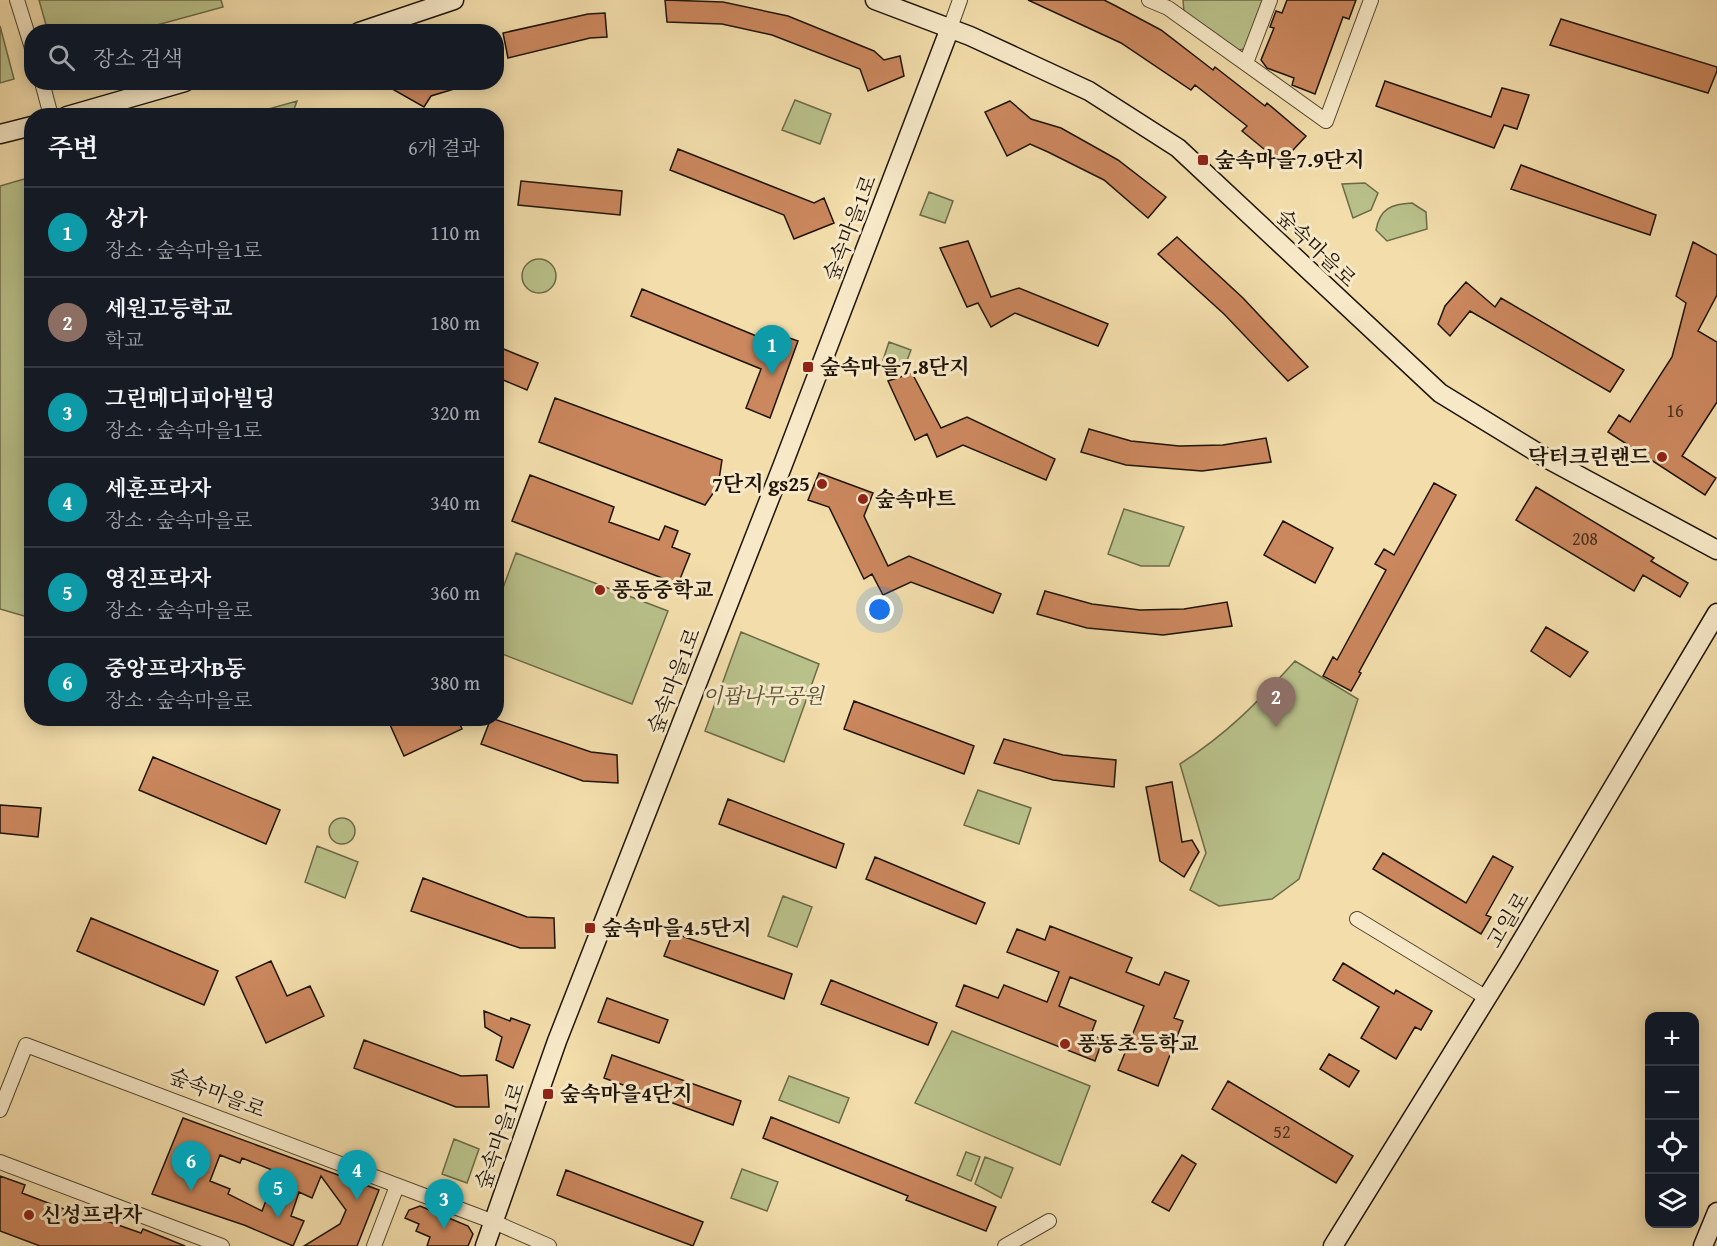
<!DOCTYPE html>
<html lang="ko">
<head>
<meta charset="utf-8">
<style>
  body { margin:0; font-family:"Gentium Book Plus","Noto Serif KR",serif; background:#20242c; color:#f1f3f6 }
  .controls { position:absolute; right:18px; bottom:18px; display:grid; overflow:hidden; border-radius:12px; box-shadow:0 3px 15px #0003 }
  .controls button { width:54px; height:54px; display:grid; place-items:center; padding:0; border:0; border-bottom:2px solid #363941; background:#171b24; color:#f1f3f6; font:30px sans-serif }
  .you { position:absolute; left:880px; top:610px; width:21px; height:21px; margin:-15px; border:4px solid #fff; border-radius:50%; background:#1a73e8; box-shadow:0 0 0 9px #1a73e833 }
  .badge { display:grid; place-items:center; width:39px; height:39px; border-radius:50%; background:#c59692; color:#fff; font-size:20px; font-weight:700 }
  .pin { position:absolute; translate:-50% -50px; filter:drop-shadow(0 2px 3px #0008) }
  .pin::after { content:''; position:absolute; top:32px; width:21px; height:18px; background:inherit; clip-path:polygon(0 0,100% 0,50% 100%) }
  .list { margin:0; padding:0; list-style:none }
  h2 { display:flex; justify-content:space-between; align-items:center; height:78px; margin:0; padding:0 24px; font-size:26px }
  h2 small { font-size:20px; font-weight:400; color:#9ea1a6 }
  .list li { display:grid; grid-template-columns:39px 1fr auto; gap:18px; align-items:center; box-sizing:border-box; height:90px; padding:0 24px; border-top:2px solid #363941 }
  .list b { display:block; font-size:22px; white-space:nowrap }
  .list p { margin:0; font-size:20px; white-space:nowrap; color:#9ea1a6 }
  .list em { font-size:20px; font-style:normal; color:#9ea1a6 }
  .icon { flex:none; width:33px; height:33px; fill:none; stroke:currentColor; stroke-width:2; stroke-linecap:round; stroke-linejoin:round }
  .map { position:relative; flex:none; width:1717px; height:1246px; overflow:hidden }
  .search { position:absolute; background:#171b24; box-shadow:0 3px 15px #0003; left:24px; top:24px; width:480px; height:66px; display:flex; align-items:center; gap:15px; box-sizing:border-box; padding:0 21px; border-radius:24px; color:#9ea1a6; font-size:22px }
  .panel { position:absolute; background:#171b24; box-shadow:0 3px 15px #0003; left:24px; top:108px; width:480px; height:618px; border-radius:24px }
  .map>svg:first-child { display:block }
  .green { fill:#b9c18a; stroke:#6c6a48; stroke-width:1.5 }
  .building { fill:#cb875e; stroke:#1e1407; stroke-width:1.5; fill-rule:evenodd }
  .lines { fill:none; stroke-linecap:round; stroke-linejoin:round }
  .street-casing { stroke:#534630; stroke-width:16 }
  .secondary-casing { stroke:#1e1407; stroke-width:21 }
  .street { stroke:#f7e9c8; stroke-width:14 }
  .secondary { stroke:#f7e9c8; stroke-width:18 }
  .poi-dot { fill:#8f2418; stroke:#f7e9c8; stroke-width:2 }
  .labels { text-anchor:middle; stroke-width:6; stroke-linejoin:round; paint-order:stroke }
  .number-label { font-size:18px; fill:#49311d }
  .poi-label { font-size:21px; font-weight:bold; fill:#1e1407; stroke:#f7e9c8; text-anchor:start }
  .street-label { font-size:21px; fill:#1e1407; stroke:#f7e9c8 }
  .park-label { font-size:21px; font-style:italic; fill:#545135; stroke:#f7e9c8 }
</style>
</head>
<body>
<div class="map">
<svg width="1717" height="1246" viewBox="0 0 1717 1246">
  <rect width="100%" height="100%" fill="#f2ddab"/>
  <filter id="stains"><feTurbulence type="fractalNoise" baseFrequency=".00333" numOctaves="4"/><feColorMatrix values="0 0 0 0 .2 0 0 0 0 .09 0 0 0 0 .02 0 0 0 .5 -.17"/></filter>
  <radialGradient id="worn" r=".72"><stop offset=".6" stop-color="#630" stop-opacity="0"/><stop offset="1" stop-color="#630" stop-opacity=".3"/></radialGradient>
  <path class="green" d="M 39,0 L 221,0 L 223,7 L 135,31 L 48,32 Z
    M 1183,0 L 1264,0 L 1246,49 L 1238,50 L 1184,12 Z
    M 0,26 L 14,79 L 0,83 Z
    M 795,100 L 831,114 L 820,144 L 782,130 Z
    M 297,101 L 292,115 L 247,115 Z
    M 31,177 L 32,177 L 31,618 L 0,609 L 0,186 Z
    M 1365,183 L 1378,193 L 1371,210 L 1353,218 L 1342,184 Z
    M 929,192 L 953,201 L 945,223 L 920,215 Z
    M 1412,203 L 1426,212 L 1427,229 L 1387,241 L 1376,230 C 1380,208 1392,204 1412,203 Z
    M522 276a17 17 0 1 1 34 0a17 17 0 1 1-34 0Z
    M 889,342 L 911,350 L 904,368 L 883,360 Z
    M 1124,509 L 1184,527 L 1169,566 L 1141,566 L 1108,554 Z
    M 516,553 L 668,611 L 632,704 L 497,652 L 497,604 Z
    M 741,632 L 819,664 L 784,762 L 705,731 Z
    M 1295,661 L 1358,699 L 1299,879 L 1272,899 L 1219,906 L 1190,890 L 1206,853 L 1180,764 C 1227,734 1258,702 1295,661 Z
    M 978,790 L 1031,808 L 1019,844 L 964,825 Z
    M329 831a13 13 0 1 1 26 0a13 13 0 1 1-26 0Z
    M 317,846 L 358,862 L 345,898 L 305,882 Z
    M 783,896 L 812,907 L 797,947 L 768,936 Z
    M 952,1031 L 1090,1086 L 1060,1165 L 915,1103 Z
    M 789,1076 L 849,1098 L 839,1123 L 779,1100 Z
    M 454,1139 L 479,1149 L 467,1183 L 442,1174 Z
    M 966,1152 L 980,1157 L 971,1181 L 957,1175 Z
    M 985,1157 L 1013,1168 L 1001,1198 L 975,1184 Z
    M 742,1169 L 778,1182 L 767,1211 L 731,1198 Z"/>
  <path class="building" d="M 665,0 L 723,2 L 788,16 L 874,51 L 884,60 L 900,56 L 904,76 L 868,91 L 860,69 L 772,35 L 722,24 L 667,22 Z
    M 1028,0 L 1104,0 L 1114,5 L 1161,30 L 1213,70 L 1215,67 L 1265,106 L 1267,103 L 1306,136 L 1281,163 L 1242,131 L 1247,126 L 1195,85 L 1191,90 L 1121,43 Z
    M 1287,0 L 1356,0 L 1349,19 L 1343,17 L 1315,94 L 1292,85 L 1294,78 L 1267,68 L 1261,60 L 1274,28 L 1270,27 L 1276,11 L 1282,13 Z
    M 605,13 L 607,37 L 590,38 L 508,58 L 503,33 L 588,14 Z
    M 1561,19 L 1717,67 L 1717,71 L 1708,93 L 1550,45 Z
    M 1385,81 L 1491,117 L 1502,88 L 1529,95 L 1517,129 L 1504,125 L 1494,148 L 1376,106 Z
    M 380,82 L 463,82 L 464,86 L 431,96 L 424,107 Z
    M 1010,101 L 1031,119 L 1061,128 L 1118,160 L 1166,197 L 1148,218 L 1104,180 L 1048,152 L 1030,144 L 1007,156 L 985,112 Z
    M 678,149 L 814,203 L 824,198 L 834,223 L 794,239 L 784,215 L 670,170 Z
    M 1521,165 L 1656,215 L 1650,235 L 1511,189 Z
    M 521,181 L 622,191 L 620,215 L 518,205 Z
    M 1177,237 L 1243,298 L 1308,367 L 1288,381 L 1224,314 L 1158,254 Z
    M 968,241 L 991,297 L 1019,288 L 1108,324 L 1098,346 L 1015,313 L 991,327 L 978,303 L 967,307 L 940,248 Z
    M 1693,242 L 1717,255 L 1717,295 L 1698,331 L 1717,342 L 1717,402 L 1682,456 L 1716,478 L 1705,495 L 1608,432 L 1619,415 L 1630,422 L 1672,357 L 1686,303 L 1676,296 Z
    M 1466,282 L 1495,307 L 1501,298 L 1624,370 L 1610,392 L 1470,311 L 1450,336 L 1438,324 L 1445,306 Z
    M 642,289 L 771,342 L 775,333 L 798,341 L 770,418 L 746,408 L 761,369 L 631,316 Z
    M 496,346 L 538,363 L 527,390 L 496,377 Z
    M 912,373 L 941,428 L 967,417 L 1055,459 L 1046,480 L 963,445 L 937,457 L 927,434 L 915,440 L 888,381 Z
    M 555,398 L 722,460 L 718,486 L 705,505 L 539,442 Z
    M 1089,429 L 1131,441 L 1179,446 L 1223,445 L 1266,438 L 1271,462 L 1202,471 L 1126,465 L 1081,452 Z
    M 819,473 L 873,493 L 864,516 L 888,566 L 909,556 L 1001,594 L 993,613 L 911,582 L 883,595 L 872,574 L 864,579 L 829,507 L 808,500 Z
    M 530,475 L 614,507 L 609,522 L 659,540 L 665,526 L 678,531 L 672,547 L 690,554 L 678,584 L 512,521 Z
    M 1434,483 L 1456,495 L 1359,672 L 1361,673 L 1351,691 L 1323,676 L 1333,657 L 1337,660 L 1386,570 L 1375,564 L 1384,549 L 1394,555 Z
    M 1536,487 L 1654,558 L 1651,561 L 1688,583 L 1680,597 L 1643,575 L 1634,591 L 1516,520 Z
    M 1283,521 L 1333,548 L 1315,583 L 1264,555 Z
    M 1045,591 L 1092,604 L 1140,610 L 1184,609 L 1227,602 L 1232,626 L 1163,635 L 1087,628 L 1037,614 Z
    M 1546,627 L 1588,652 L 1570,677 L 1531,651 Z
    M 854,701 L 974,746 L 964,774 L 844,729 Z
    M 387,718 L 457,718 L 462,729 L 404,756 Z
    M 491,718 L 591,752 L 617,755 L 618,783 L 583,781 L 481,744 Z
    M 1004,739 L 1063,755 L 1116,760 L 1114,787 L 1053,780 L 994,763 Z
    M 153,757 L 280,810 L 266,844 L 139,790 Z
    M 1172,782 L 1182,842 L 1192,840 L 1199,852 L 1184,877 L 1160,861 L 1146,787 Z
    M 728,799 L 844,844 L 836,868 L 719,824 Z
    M 0,805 L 41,808 L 38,837 L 0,833 Z
    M 1383,853 L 1466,903 L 1493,856 L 1513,867 L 1486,915 L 1491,917 L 1481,934 L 1373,869 Z
    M 875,857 L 985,903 L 976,924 L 866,879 Z
    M 423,878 L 527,917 L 554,918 L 555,948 L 520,948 L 411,911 Z
    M 91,918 L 218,971 L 204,1005 L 77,951 Z
    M 1050,926 L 1132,958 L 1126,972 L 1159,985 L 1165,972 L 1189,981 L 1174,1018 L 1183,1021 L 1158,1086 L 1118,1070 L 1144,1006 L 1070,977 L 1059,1006 L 1096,1021 L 1091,1034 L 1103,1039 L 1095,1061 L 956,1006 L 964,985 L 998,998 L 1004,985 L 1047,1002 L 1059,972 L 1007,952 L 1017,929 L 1045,940 Z
    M 673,933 L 792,974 L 784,999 L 664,956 Z
    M 271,961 L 287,996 L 310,986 L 324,1016 L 266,1043 L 236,977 Z
    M 1343,963 L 1394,994 L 1396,990 L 1432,1011 L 1421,1030 L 1415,1027 L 1396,1059 L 1361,1038 L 1379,1007 L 1333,980 Z
    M 831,980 L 937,1023 L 928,1045 L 821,1004 Z
    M 607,998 L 668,1020 L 659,1043 L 598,1022 Z
    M 484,1011 L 510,1021 L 511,1018 L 530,1025 L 513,1068 L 496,1060 L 502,1037 L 485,1027 Z
    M 364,1040 L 461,1076 L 487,1075 L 489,1107 L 456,1107 L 354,1068 Z
    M 1329,1054 L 1359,1071 L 1349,1087 L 1320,1069 Z
    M 612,1055 L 741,1101 L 733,1125 L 604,1078 Z
    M 1228,1081 L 1353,1156 L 1336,1183 L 1212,1109 Z
    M 771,1117 L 996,1207 L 986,1231 L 906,1200 L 908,1196 L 763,1138 Z
    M 183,1118 L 379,1190 L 357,1246 L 304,1246 L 340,1224 L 346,1210 L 321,1176 L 312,1198 L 299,1192 L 291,1216 L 304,1221 L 293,1246 L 244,1225 L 152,1194 ZM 220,1155 L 240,1163 L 242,1158 L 277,1172 L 262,1211 L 228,1194 L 230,1189 L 210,1181 Z
    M 1182,1155 L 1196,1164 L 1169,1211 L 1152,1202 Z
    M 566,1170 L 703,1222 L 693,1246 L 557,1195 Z
    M 0,1176 L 25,1185 L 22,1193 L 77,1214 L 78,1211 L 141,1233 L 143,1229 L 185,1246 L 40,1246 L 0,1231 Z
    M 420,1206 L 468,1226 L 473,1234 L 468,1246 L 427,1246 L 430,1237 L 416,1231 L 419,1224 L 405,1218 L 409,1210 Z"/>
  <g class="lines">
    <defs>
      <path id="street" d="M 17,0 L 32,48
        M 1149,0 L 1168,8 L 1326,121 L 1371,0
        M 950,28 L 960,0
        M 1246,63 L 1270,0
        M 42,82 L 51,116
        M 1357,919 L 1487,998
        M 0,1110 L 26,1045 L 494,1222 L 549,1246
        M 0,1162 L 222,1246
        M 374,1246 L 397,1186
        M 1005,1246 L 1049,1221"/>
      <path id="secondary" d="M 875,0 L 970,36 L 1089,91 L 1178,148 L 1440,393 L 1546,458 L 1717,550
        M 359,32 L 454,0
        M 67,116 L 185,82
        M 0,134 L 32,126
        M 485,1246 L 557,1041 L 782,467 L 950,28
        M 1333,1246 L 1509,962 L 1717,613
        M 1703,1246 L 1717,1212"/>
    </defs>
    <use href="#street" class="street-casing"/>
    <use href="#secondary" class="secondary-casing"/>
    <use href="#street" class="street"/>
    <use href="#secondary" class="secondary"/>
  </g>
  <g class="poi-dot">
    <rect x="1197" y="154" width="12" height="12" rx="3"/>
    <rect x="802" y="361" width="12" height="12" rx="3"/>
    <circle cx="1662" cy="457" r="6"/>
    <circle cx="822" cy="484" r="6"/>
    <circle cx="863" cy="499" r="6"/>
    <circle cx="600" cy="590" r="6"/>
    <rect x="584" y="922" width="12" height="12" rx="3"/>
    <circle cx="1065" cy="1044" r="6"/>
    <rect x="542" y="1088" width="12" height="12" rx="3"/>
    <circle cx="29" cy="1215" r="6"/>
  </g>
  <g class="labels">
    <g class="number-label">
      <text x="1675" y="417">16</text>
      <text x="1585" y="545">208</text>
      <text x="1282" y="1138">52</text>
    </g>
    <g class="poi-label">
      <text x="1215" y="167">숲속마을7.9단지</text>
      <text x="820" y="374">숲속마을7.8단지</text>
      <text x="1650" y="464" text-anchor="end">닥터크린랜드</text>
      <text x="810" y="491" text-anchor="end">7단지 gs25</text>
      <text x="875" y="506">숲속마트</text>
      <text x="612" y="597">풍동중학교</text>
      <text x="602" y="935">숲속마을4.5단지</text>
      <text x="1077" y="1051">풍동초등학교</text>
      <text x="560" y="1101">숲속마을4단지</text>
      <text x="41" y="1222">신성프라자</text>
    </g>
    <g class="street-label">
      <text transform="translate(850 228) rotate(-69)" y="7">숲속마을1로</text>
      <text transform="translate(1316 248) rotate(44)" y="7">숲속마을로</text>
      <text transform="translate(674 681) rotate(-69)" y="7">숲속마을1로</text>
      <text transform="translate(1508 920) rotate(-59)" y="7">고일로</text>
      <text transform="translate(217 1093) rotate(21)" y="7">숲속마을로</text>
      <text transform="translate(500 1136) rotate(-71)" y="7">숲속마을1로</text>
    </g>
    <g class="park-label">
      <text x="763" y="703">이팝나무공원</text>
    </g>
  </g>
  <rect width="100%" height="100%" filter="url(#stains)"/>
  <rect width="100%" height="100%" fill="url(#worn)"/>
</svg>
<div class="controls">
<button>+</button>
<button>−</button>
<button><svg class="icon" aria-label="locate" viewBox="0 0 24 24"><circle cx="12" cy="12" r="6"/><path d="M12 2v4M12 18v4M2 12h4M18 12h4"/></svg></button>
<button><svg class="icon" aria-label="layers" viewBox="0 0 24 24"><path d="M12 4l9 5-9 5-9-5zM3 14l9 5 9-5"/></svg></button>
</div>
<div class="you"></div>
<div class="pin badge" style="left:772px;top:375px;background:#0f9aa8">1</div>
<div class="pin badge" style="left:1276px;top:727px;background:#8d6e63">2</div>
<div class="pin badge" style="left:444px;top:1229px;background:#0f9aa8">3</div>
<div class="pin badge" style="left:357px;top:1200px;background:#0f9aa8">4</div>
<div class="pin badge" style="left:278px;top:1218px;background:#0f9aa8">5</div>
<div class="pin badge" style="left:191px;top:1191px;background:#0f9aa8">6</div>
<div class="search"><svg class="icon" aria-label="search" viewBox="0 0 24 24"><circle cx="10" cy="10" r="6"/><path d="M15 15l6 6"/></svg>장소 검색</div>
<section class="panel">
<h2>주변<small>6개 결과</small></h2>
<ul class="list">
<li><span class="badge" style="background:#0f9aa8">1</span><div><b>상가</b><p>장소 · 숲속마을1로</p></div><em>110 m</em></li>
<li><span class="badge" style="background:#8d6e63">2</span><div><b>세원고등학교</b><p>학교</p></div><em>180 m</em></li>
<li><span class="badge" style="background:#0f9aa8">3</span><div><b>그린메디피아빌딩</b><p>장소 · 숲속마을1로</p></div><em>320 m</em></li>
<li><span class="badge" style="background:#0f9aa8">4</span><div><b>세훈프라자</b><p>장소 · 숲속마을로</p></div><em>340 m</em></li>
<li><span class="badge" style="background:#0f9aa8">5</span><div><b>영진프라자</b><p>장소 · 숲속마을로</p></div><em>360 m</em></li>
<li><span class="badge" style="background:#0f9aa8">6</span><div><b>중앙프라자B동</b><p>장소 · 숲속마을로</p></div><em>380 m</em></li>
</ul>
</section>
</div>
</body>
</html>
